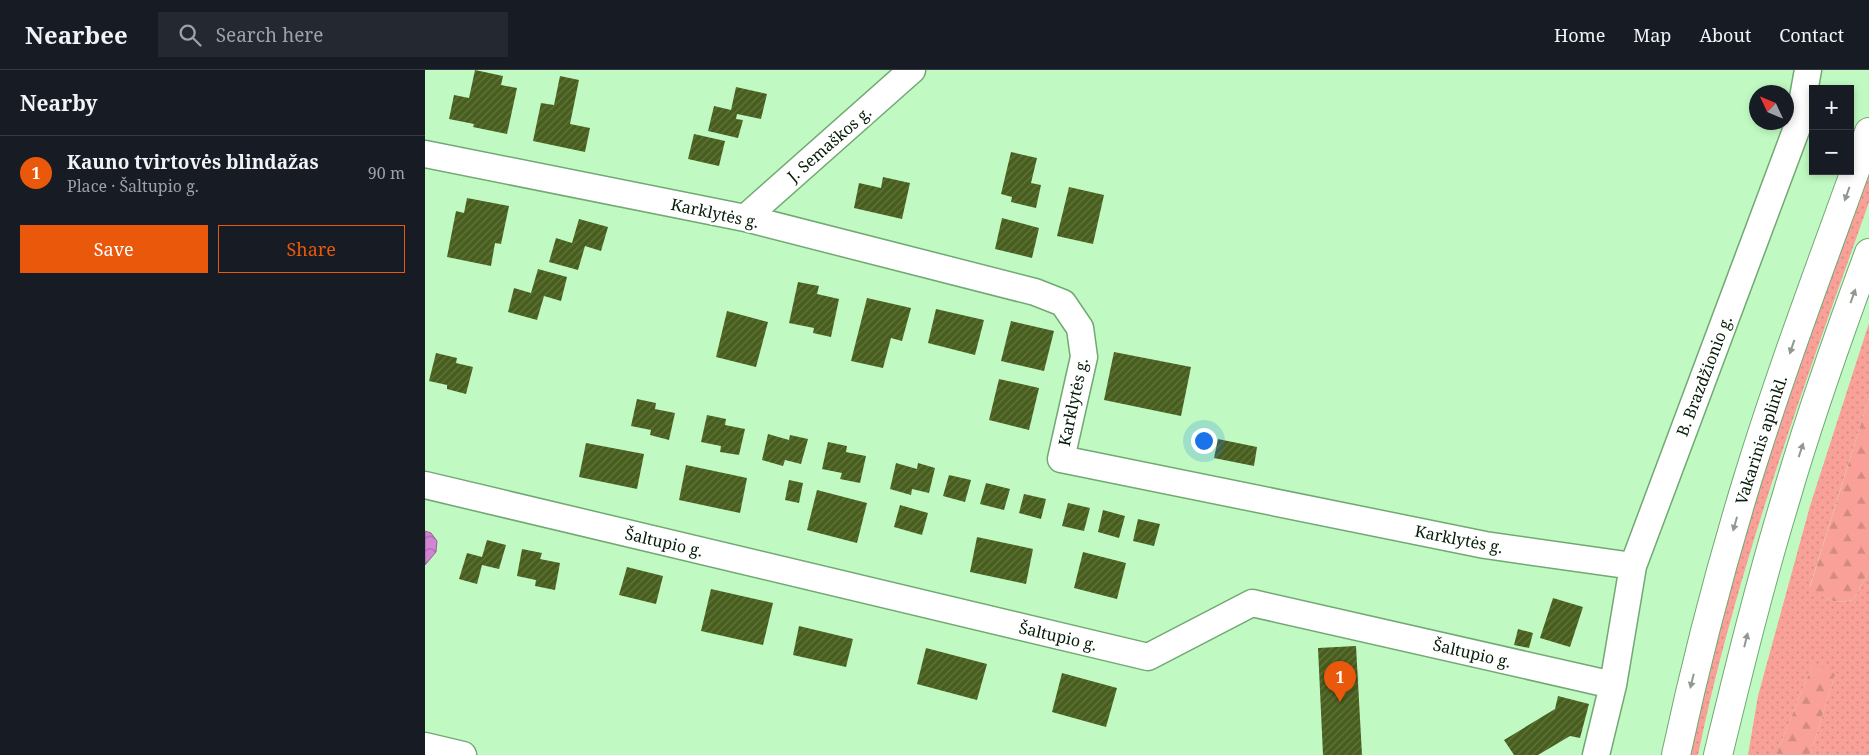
<!DOCTYPE html>
<html lang="en">
<head>
<meta charset="utf-8">
<style>
  body { margin:0; font-family:"Noto Serif",serif; background:#242831; color:#f1f3f6 }
  .controls { position:absolute; right:15px; top:15px; display:grid; overflow:hidden; border-radius:0px; box-shadow:0 2px 8px #0003 }
  .controls button { width:45px; height:45px; display:grid; place-items:center; padding:0; border:0; border-bottom:1px solid #363941; background:#171b24; color:#f1f3f6; font:25px sans-serif }
  .compass { position:absolute; left:1324px; top:15px; width:45px; height:45px; border-radius:50%; background:#171b24; box-shadow:0 2px 8px #0003; rotate:314deg }
  .you { position:absolute; left:778px; top:370px; width:18px; height:18px; margin:-12px; border:4px solid #fff; border-radius:50%; background:#1a73e8; box-shadow:0 0 0 8px #1a73e833 }
  .badge { display:grid; place-items:center; width:32px; height:32px; border-radius:50%; background:#ea580c; color:#fff; font-size:16px; font-weight:700 }
  .pin { position:absolute; translate:-50% -41px; filter:drop-shadow(0 1px 2px #0008) }
  .pin::after { content:''; position:absolute; top:26px; width:18px; height:15px; background:inherit; clip-path:polygon(0 0,100% 0,50% 100%) }
  .list { margin:0; padding:0; list-style:none }
  h2 { display:flex; justify-content:space-between; align-items:center; height:65px; margin:0; padding:0 20px; font-size:21px }
  h2 small { font-size:16px; font-weight:400; color:#9ea1a6 }
  .list li { display:grid; grid-template-columns:32px 1fr auto; gap:15px; align-items:center; box-sizing:border-box; height:75px; padding:0 20px; border-top:1px solid #363941 }
  .list b { display:block; font-size:19px; white-space:nowrap }
  .list p { margin:0; font-size:16px; white-space:nowrap; color:#9ea1a6 }
  .list em { font-size:16px; font-style:normal; color:#9ea1a6 }
  .actions { display:flex; gap:10px; padding:15px 20px }
  .actions a { flex:1; padding:11px 0; border:1px solid #ea580c; border-radius:0px; text-align:center; font-size:18px; color:#ea580c }
  .actions .main { background:#ea580c; color:#fff }
  .icon { flex:none; width:28px; height:28px; fill:none; stroke:currentColor; stroke-width:2; stroke-linecap:round; stroke-linejoin:round }
  .map { position:relative; flex:none; width:1444px; height:685px; overflow:hidden }
  header { display:flex; align-items:center; gap:30px; box-sizing:border-box; height:70px; padding:0 25px; background:#171b24; border-bottom:1px solid #363941 }
  header strong { font-size:24px }
  nav { display:flex; gap:28px; margin-inline-start:auto; font-size:18px }
  .search { width:350px; height:45px; background:#242831; display:flex; align-items:center; gap:12px; box-sizing:border-box; padding:0 18px; border-radius:0px; color:#9ea1a6; font-size:19px }
  main { display:flex }
  aside { flex:1; background:#171b24 }
  .map>svg:first-child { display:block }
  .grass { fill:url(#grass-dots) }
  .forest { fill:url(#forest-firs) }
  .water { fill:url(#water-waves); stroke:#946597 }
  .building { fill:url(#building-hatch) }
  .lines { fill:none; stroke-linecap:round; stroke-linejoin:round }
  .street-casing { stroke:#71a874; stroke-width:29 }
  .highway-casing { stroke:#71a874; stroke-width:30 }
  .street { stroke:#fff; stroke-width:26 }
  .highway { stroke:#fff; stroke-width:28 }
  .oneway { fill:#8f9990 }
  .labels { text-anchor:middle; stroke-width:5; stroke-linejoin:round; paint-order:stroke }
  .street-label { font-size:16px; fill:#061c08; stroke:#fff }
</style>
</head>
<body>
<header>
<strong>Nearbee</strong>
<div class="search"><svg class="icon" aria-label="search" viewBox="0 0 24 24"><circle cx="10" cy="10" r="6"/><path d="M15 15l6 6"/></svg>Search here</div>
<nav><a>Home</a><a>Map</a><a>About</a><a>Contact</a></nav>
</header>
<main>
<aside>
<h2>Nearby<small></small></h2>
<ul class="list">
<li><span class="badge">1</span><div><b>Kauno tvirtovės blindažas</b><p>Place · Šaltupio g.</p></div><em>90 m</em></li>
</ul>
<div class="actions"><a class="main">Save</a><a>Share</a></div>
</aside>
<div class="map">
<svg width="1444" height="685" viewBox="0 0 1444 685">
  <defs>
    <pattern id="grass-dots" width="8" height="8" patternUnits="userSpaceOnUse" patternTransform="scale(1.25)"><rect width="8" height="8" fill="#f9a198"/><path d="M2 2h.1M6 6h.1" fill="none" stroke="#d48a82" stroke-width="1.8" stroke-linecap="round"/></pattern>
    <pattern id="forest-firs" width="22" height="20" patternUnits="userSpaceOnUse" patternTransform="scale(1.25)"><rect width="22" height="20" fill="#f9a198"/><path d="M5 1l3.5 6h-7zM16 11l3.5 6h-7z" fill="#d48a82"/></pattern>
    <pattern id="water-waves" width="16" height="10" patternUnits="userSpaceOnUse" patternTransform="scale(1.25)"><rect width="16" height="10" fill="#d184d4"/><path d="M0 5q4-4 8 0t8 0" fill="none" stroke="#a86baa"/></pattern>
    <pattern id="building-hatch" width="6" height="6" patternUnits="userSpaceOnUse" patternTransform="scale(1.25)"><rect width="6" height="6" fill="#485e1d"/><path d="M-1 1l2-2M0 6l6-6M5 7l2-2" fill="none" stroke="#637543"/></pattern>
  </defs>
  <rect width="100%" height="100%" fill="#c0fac2"/>
  <path class="grass" d="M 1444,92 L 1444,132 C 1380,314 1312,496 1273,685 L 1264,685 L 1279,613 L 1335,406 Z
    M 1444,253 L 1444,328 L 1385,516 C 1400,529 1409,535 1428,530 L 1444,501 L 1444,685 L 1385,685 L 1410,605 L 1387,596 L 1351,685 L 1323,685 L 1333,626 L 1385,436 Z"/>
  <path class="forest" d="M 1444,328 L 1444,501 L 1428,530 C 1409,535 1400,529 1385,517 Z
    M 1387,596 L 1405,598 L 1410,605 L 1385,685 L 1351,685 Z"/>
  <path class="water" d="M 0,461 L 6,463 L 12,471 L 11,482 L 0,495 Z"/>
  <path class="building" d="M 50,0 L 78,6 L 76,15 L 92,18 L 82,64 L 48,57 L 49,54 L 24,49 L 29,25 L 44,28 Z
    M 135,6 L 154,10 L 145,54 L 165,58 L 160,82 L 108,71 L 116,33 L 129,35 Z
    M 311,17 L 342,24 L 336,49 L 312,44 L 311,49 L 318,50 L 313,68 L 283,61 L 289,36 L 306,40 Z
    M 269,64 L 300,71 L 294,96 L 263,89 Z
    M 586,82 L 612,88 L 606,113 L 616,115 L 611,138 L 586,132 L 587,127 L 576,124 Z
    M 458,107 L 485,113 L 477,149 L 429,138 L 434,113 L 456,118 Z
    M 644,117 L 679,125 L 668,174 L 632,166 Z
    M 42,128 L 84,136 L 76,174 L 70,173 L 66,196 L 22,187 L 31,141 L 39,143 Z
    M 577,148 L 614,158 L 607,188 L 570,179 Z
    M 154,149 L 183,157 L 176,181 L 160,176 L 153,200 L 124,192 L 131,168 L 147,173 Z
    M 113,199 L 142,207 L 136,231 L 119,226 L 112,250 L 83,242 L 89,218 L 106,223 Z
    M 373,212 L 394,216 L 392,224 L 414,229 L 406,267 L 388,263 L 389,258 L 364,253 Z
    M 442,228 L 486,238 L 477,271 L 466,268 L 458,298 L 426,291 Z
    M 511,239 L 559,250 L 550,285 L 503,273 Z
    M 302,241 L 343,252 L 331,297 L 291,287 Z
    M 586,251 L 629,261 L 619,301 L 576,291 Z
    M 689,282 L 766,297 L 756,346 L 679,330 Z
    M 11,283 L 32,288 L 31,293 L 48,297 L 41,324 L 22,319 L 22,315 L 4,311 Z
    M 574,309 L 614,318 L 604,360 L 564,350 Z
    M 212,329 L 231,333 L 230,339 L 250,343 L 244,370 L 225,365 L 226,360 L 206,356 Z
    M 282,345 L 301,349 L 300,355 L 320,359 L 314,385 L 295,382 L 296,376 L 276,372 Z
    M 343,364 L 364,370 L 365,365 L 383,369 L 376,394 L 360,390 L 358,396 L 337,390 Z
    M 793,369 L 832,377 L 829,396 L 789,388 Z
    M 403,372 L 422,376 L 421,382 L 441,386 L 435,413 L 415,409 L 417,403 L 397,399 Z
    M 161,373 L 219,384 L 212,419 L 154,407 Z
    M 471,393 L 492,399 L 493,393 L 510,398 L 504,423 L 487,419 L 486,425 L 465,419 Z
    M 261,395 L 322,408 L 315,443 L 254,430 Z
    M 524,405 L 546,410 L 540,432 L 518,426 Z
    M 364,410 L 378,413 L 374,433 L 360,430 Z
    M 561,413 L 585,419 L 579,440 L 555,434 Z
    M 392,420 L 442,433 L 432,473 L 382,460 Z
    M 599,424 L 621,429 L 616,449 L 594,443 Z
    M 643,433 L 665,438 L 659,461 L 637,456 Z
    M 475,435 L 503,443 L 497,465 L 469,457 Z
    M 678,440 L 700,446 L 694,468 L 673,462 Z
    M 713,449 L 735,454 L 729,476 L 708,471 Z
    M 552,467 L 608,479 L 601,514 L 545,502 Z
    M 62,470 L 81,475 L 74,499 L 57,495 L 52,514 L 34,509 L 42,483 L 57,487 Z
    M 97,479 L 117,483 L 115,489 L 135,493 L 130,520 L 110,516 L 111,510 L 92,506 Z
    M 658,482 L 701,493 L 692,529 L 649,518 Z
    M 202,497 L 238,506 L 231,534 L 194,525 Z
    M 286,519 L 348,533 L 338,575 L 276,561 Z
    M 1128,528 L 1158,537 L 1145,577 L 1115,568 Z
    M 374,556 L 428,569 L 421,597 L 368,585 Z
    M 1093,559 L 1108,563 L 1104,578 L 1089,575 Z
    M 931,576 L 937,685 L 898,685 L 893,578 Z
    M 501,578 L 562,594 L 552,630 L 492,614 Z
    M 637,603 L 692,618 L 681,657 L 627,642 Z
    M 1133,626 L 1164,634 L 1155,668 L 1145,666 L 1113,685 L 1089,685 L 1079,670 L 1130,639 Z"/>
  <g class="lines">
    <defs>
      <path id="street" d="M 0,84 L 320,148 L 610,222 L 638,233 L 655,258 L 659,287 L 636,389 L 1060,475 L 1208,496
        M 320,148 L 487,0
        M 0,415 L 723,587 L 827,533 L 1188,615 L 1171,685
        M 1188,615 L 1208,496 L 1373,55 L 1383,0
        M 0,676 L 38,685"/>
      <path id="highway" d="M 1251,685 C 1271,592 1295,499 1323,408 C 1359,291 1403,177 1444,62
        M 1293,685 C 1314,599 1335,513 1361,428 C 1385,345 1414,264 1444,183"/>
    </defs>
    <use href="#street" class="street-casing"/>
    <use href="#highway" class="highway-casing"/>
    <use href="#street" class="street"/>
    <use href="#highway" class="highway"/>
  </g>
  <defs><path id="oneway-solid" d="M-6-.8H1V-3.2L6.5 0L1 3.2V.8H-6Z" transform="scale(1.25)"/></defs>
  <g class="oneway">
    <use href="#oneway-solid" transform="translate(1422 124) rotate(110)"/>
    <use href="#oneway-solid" transform="translate(1428 226) rotate(-70)"/>
    <use href="#oneway-solid" transform="translate(1367 277) rotate(109)"/>
    <use href="#oneway-solid" transform="translate(1376 380) rotate(-72)"/>
    <use href="#oneway-solid" transform="translate(1310 454) rotate(106)"/>
    <use href="#oneway-solid" transform="translate(1321 570) rotate(-76)"/>
    <use href="#oneway-solid" transform="translate(1267 611) rotate(104)"/>
  </g>
  <g class="labels">
    <g class="street-label">
      <text transform="translate(404 74) rotate(-41)" y="6">J. Semaškos g.</text>
      <text transform="translate(290 143) rotate(12)" y="6">Karklytės g.</text>
      <text transform="translate(1279 306) rotate(-69)" y="6">B. Brazdžionio g.</text>
      <text transform="translate(648 332) rotate(-78)" y="6">Karklytės g.</text>
      <text transform="translate(1336 370) rotate(-72)" y="6">Vakarinis aplinkl.</text>
      <text transform="translate(1034 469) rotate(11)" y="6">Karklytės g.</text>
      <text transform="translate(239 472) rotate(13)" y="6">Šaltupio g.</text>
      <text transform="translate(633 566) rotate(13)" y="6">Šaltupio g.</text>
      <text transform="translate(1047 583) rotate(13)" y="6">Šaltupio g.</text>
    </g>
  </g>
</svg>
<div class="controls">
<button>+</button>
<button>−</button>
</div>
<svg class="compass" viewBox="-18 -18 36 36"><path d="M0-13l5 13h-10z" fill="#e53935"/><path d="M0 13l5-13h-10z" fill="#9ea1a6"/></svg>
<div class="you"></div>
<div class="pin badge" style="left:915px;top:632px">1</div>
</div>
</main>
</body>
</html>
